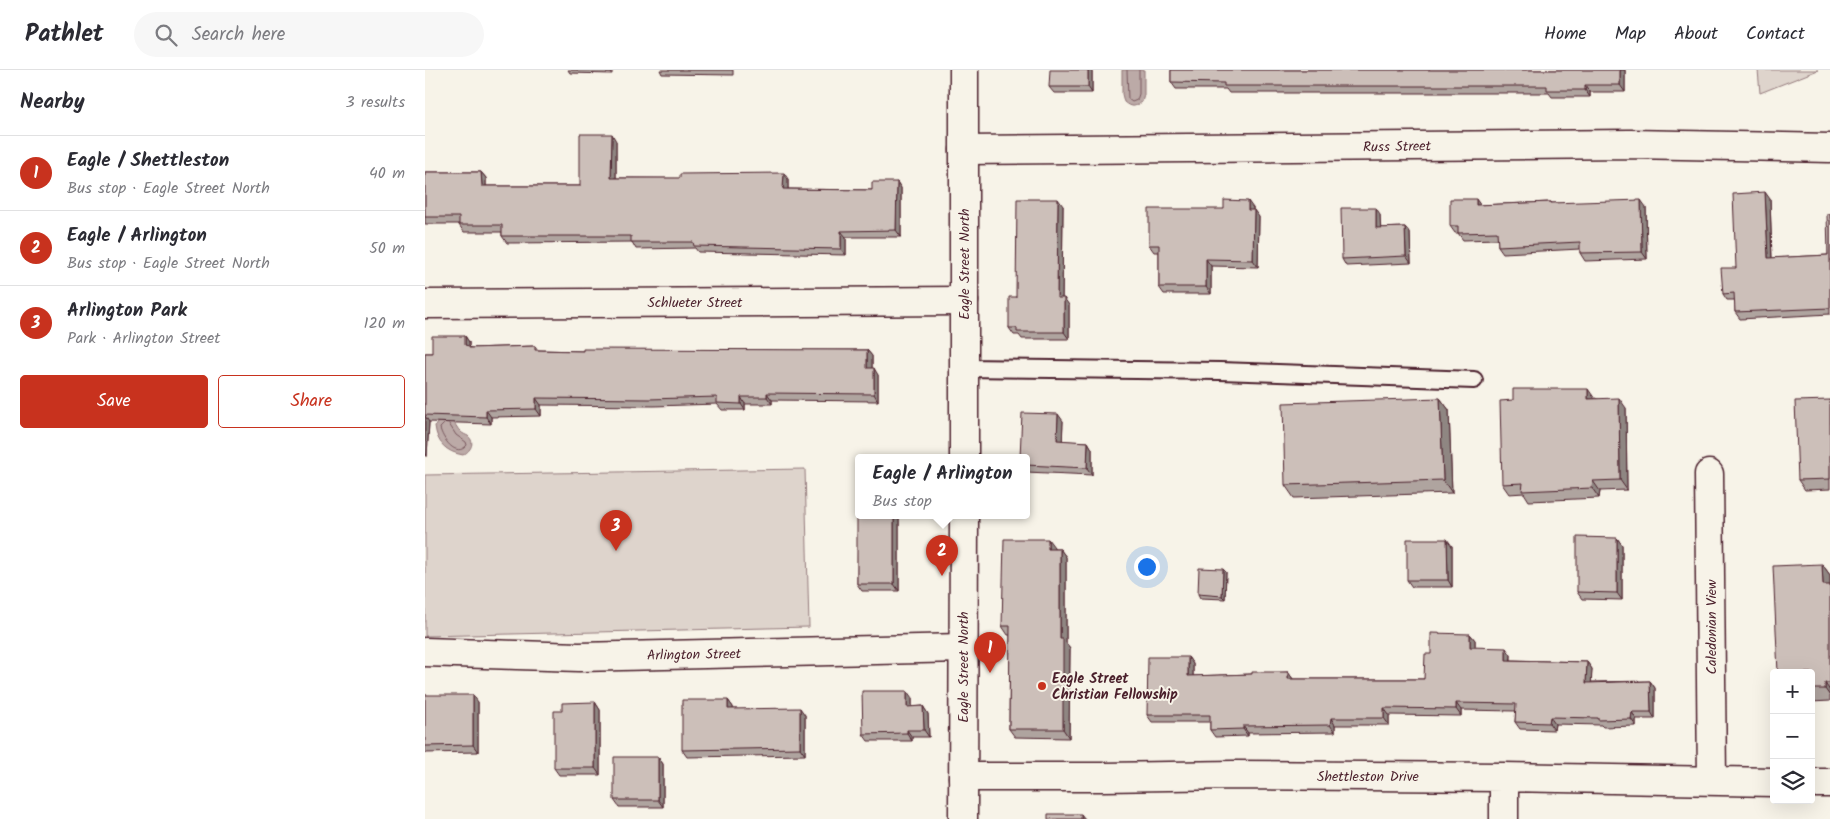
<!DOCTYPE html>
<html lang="en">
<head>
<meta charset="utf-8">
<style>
  body { margin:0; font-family:Kalam,sans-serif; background:#f7f7f7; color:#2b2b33 }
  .controls { position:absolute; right:15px; bottom:15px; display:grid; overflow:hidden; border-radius:5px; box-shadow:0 5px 20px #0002 }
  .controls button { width:45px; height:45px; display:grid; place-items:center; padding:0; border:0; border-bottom:1px solid #e1e1e2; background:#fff; color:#2b2b33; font:25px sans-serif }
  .you { position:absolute; left:721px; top:496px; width:18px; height:18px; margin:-12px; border:4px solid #fff; border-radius:50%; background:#1a73e8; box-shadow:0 0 0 8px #1a73e833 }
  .badge { display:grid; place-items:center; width:32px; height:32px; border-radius:50%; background:#c8321e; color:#fff; font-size:16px; font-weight:700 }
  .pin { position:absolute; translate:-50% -41px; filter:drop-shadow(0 1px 2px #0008) }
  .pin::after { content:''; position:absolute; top:26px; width:18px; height:15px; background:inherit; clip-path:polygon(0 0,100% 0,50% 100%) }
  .popup { position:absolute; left:430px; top:384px; width:175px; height:65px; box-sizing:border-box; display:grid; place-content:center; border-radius:5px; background:#fff; filter:drop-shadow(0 1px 4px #0005); font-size:16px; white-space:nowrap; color:#7c7c81 }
  .popup b { font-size:19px; color:#2b2b33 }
  .popup::after { content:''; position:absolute; left:50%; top:100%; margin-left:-10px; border:10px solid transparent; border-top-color:#fff }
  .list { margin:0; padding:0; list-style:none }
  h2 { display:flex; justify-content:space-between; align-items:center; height:65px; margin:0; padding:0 20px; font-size:21px }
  h2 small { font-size:16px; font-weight:400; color:#7c7c81 }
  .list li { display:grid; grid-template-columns:32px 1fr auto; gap:15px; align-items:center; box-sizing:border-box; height:75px; padding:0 20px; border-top:1px solid #e1e1e2 }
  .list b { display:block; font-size:19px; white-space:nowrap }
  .list p { margin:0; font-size:16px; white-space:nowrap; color:#7c7c81 }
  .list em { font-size:16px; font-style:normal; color:#7c7c81 }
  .actions { display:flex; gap:10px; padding:15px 20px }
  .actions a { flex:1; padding:11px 0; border:1px solid #c8321e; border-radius:5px; text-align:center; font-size:18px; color:#c8321e }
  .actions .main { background:#c8321e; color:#fff }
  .icon { flex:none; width:28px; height:28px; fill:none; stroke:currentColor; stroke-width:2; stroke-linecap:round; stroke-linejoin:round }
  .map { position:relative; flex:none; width:1405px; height:749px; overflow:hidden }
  header { display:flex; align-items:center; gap:30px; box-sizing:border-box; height:70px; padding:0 25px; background:#fff; border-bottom:1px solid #e1e1e2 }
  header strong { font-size:24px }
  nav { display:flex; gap:28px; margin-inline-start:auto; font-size:18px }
  .search { width:350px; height:45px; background:#f7f7f7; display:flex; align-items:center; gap:12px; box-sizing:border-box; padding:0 18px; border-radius:28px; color:#7c7c81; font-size:19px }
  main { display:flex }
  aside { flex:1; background:#fff }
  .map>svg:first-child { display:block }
  .green { fill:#ded4cc; stroke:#947a7c }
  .water { fill:#bcaaa7; stroke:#8e7275 }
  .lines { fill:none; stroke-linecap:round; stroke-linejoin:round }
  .shore { stroke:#78575d; stroke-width:1 }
  .lane-casing { stroke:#4a1f2b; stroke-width:20 }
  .street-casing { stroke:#4a1f2b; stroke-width:31 }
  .secondary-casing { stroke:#4a1f2b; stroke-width:31 }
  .lane { stroke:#f7f3e8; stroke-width:16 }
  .street { stroke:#f7f3e8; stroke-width:28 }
  .secondary { stroke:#f7f3e8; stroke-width:28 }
  .wall { fill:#afa49f; stroke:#4a1f2b }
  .shaded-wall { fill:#8f8682; stroke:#4a1f2b }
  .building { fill:#ccbfb9; stroke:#4a1f2b }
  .poi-dot { fill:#c8321e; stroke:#f7f3e8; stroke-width:2 }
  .labels { text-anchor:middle; stroke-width:4; stroke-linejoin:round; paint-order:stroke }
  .street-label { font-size:14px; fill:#4a1f2b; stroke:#f7f3e8 }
  .poi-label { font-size:14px; font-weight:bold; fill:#4a1f2b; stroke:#f7f3e8; text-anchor:start }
</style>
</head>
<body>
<header>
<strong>Pathlet</strong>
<div class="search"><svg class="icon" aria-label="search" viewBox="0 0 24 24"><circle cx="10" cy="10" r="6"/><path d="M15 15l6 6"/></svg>Search here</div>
<nav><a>Home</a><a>Map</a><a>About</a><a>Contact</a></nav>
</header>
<main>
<aside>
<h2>Nearby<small>3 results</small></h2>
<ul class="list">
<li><span class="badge">1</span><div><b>Eagle / Shettleston</b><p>Bus stop · Eagle Street North</p></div><em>40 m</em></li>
<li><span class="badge">2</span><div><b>Eagle / Arlington</b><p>Bus stop · Eagle Street North</p></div><em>50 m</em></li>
<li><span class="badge">3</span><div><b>Arlington Park</b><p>Park · Arlington Street</p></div><em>120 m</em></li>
</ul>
<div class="actions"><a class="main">Save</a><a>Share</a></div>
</aside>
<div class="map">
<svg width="1405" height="749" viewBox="0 0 1405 749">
  <rect width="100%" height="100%" fill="#f7f3e8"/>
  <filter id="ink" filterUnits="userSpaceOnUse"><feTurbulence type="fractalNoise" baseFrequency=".02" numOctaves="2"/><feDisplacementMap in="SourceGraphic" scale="10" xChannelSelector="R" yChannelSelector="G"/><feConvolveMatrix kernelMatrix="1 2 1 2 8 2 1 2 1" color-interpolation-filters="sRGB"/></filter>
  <g filter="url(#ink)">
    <path class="green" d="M 1333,0 L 1393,0 L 1335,23 Z
      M 380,399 L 384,557 L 0,566 L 0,405 Z"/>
    <path class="water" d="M 697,0 L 719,0 L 719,25 L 717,32 C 710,37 706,38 699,32 L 697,24 Z
      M 27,349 C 30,353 32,359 36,362 C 38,364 41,365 43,366 C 51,373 45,381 38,385 C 21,382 12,373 10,356 L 14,350 Z"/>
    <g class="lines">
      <path class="shore" d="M 702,0 L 703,29 L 707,32 L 712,30 L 714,24 L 714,0
        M 19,354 L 15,358 C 17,368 31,389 42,375 L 41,372 L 31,365 L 24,354"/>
      <defs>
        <path id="lane" d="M 539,298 L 795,301 L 1049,310"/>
        <path id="street" d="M 539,80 L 1205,74 L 1405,78
          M 0,234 L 539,231
          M 1284,404 L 1287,711
          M 0,582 L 154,587 L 538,578
          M 538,707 L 679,707 L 809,705 L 1079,707 L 1349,712
          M 1386,713 L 1405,713
          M 1079,749 L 1079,707"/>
        <path id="secondary" d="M 539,0 L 539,387
          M 538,749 L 539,445"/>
      </defs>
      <use href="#lane" class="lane-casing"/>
      <use href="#street" class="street-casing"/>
      <use href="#secondary" class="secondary-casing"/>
      <use href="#lane" class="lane"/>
      <use href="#street" class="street"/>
      <use href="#secondary" class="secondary"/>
    </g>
    <path class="wall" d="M 143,0 L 187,0 L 187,4 L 145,3 Z
      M 235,0 L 308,0 L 308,5 L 237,4 Z
      M 667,0 L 667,23 L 629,23 L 624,17 Z
      M 746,0 L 1200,0 L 1200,22 L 1165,22 L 1165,27 L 1127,27 L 1124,23 L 804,23 L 801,19 L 751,19 L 746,12 Z
      M 191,71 L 191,108 L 363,109 L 363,119 L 447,120 L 472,112 L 476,118 L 476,167 L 421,167 L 421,185 L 273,182 L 270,178 L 211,179 L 207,172 L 82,173 L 77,166 L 77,162 L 39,162 L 34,155 L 34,154 L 0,154 L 0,102 L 56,102 L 61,108 L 61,116 L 155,116 Z
      M 1345,129 L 1347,188 L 1403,185 L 1405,144 L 1405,244 L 1315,249 L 1310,242 L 1310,230 L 1302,230 L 1298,224 Z
      M 1126,132 L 1127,133 L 1221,137 L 1222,189 L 1160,191 L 1155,183 L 1155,179 L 1078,183 L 1073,176 L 1073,169 L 1038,170 L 1033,163 L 1030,163 L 1025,156 L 1055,135 Z
      M 638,136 L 637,228 L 644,235 L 644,269 L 597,269 L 594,265 L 589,265 L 584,258 L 591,227 Z
      M 828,138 L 828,140 L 834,147 L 833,197 L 786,196 L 786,224 L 739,224 L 734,217 L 734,182 L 729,182 L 724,175 L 799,139 Z
      M 955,144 L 955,158 L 980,157 L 985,163 L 986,193 L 921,196 L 917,189 Z
      M 40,266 L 44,272 L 44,276 L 45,278 L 110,276 L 113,280 L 158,281 L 442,280 L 447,286 L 447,298 L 453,305 L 453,331 L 347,330 L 347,334 L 320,334 L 320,340 L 297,340 L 292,334 L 229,336 L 116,335 L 116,346 L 66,347 L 66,354 L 4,352 L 2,386 L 0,386 L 0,283 L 7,283 Z
      M 1015,328 L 1024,340 L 1027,423 L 869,428 L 860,415 Z
      M 1170,328 L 1201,338 L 1202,420 L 1175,421 L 1174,428 L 1104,431 L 1099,423 L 1084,424 L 1077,414 Z
      M 1405,330 L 1405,419 L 1380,420 L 1373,410 Z
      M 638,351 L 637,371 L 663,372 L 667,379 L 667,405 L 601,402 L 601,387 Z
      M 433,445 L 474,445 L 474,521 L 437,521 L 432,514 Z
      M 1192,468 L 1197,475 L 1197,530 L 1157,529 L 1152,522 Z
      M 1027,476 L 1027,517 L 987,517 L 982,510 Z
      M 629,477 L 629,479 L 635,479 L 641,487 L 641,573 L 645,578 L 644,668 L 590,667 L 584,659 L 585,565 L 583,565 L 577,556 Z
      M 1397,494 L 1405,505 L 1405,631 L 1386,632 L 1386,603 Z
      M 798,499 L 801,502 L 800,529 L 775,528 L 773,524 Z
      M 1045,564 L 1050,570 L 1050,578 L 1086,585 L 1086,590 L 1162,592 L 1167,599 L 1166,612 L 1225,611 L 1230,618 L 1230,649 L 1211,649 L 1211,656 L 1178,657 L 1176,655 L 1130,654 L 1129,660 L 1095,659 L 1090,652 L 1091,641 L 1036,640 L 1036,646 L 964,645 L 964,655 L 910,655 L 910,662 L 823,663 L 823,666 L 790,667 L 785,660 L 785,652 L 727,652 L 722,645 L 763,587 L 768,594 L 768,606 L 827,604 L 863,602 L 868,609 L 999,609 L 1006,584 Z
      M 0,625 L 53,632 L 53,682 L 0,683 Z
      M 487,628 L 487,637 L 498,636 L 503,644 L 504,667 L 487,667 L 487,671 L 443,671 L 438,664 Z
      M 303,630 L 308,637 L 308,639 L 380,645 L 380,685 L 262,687 L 257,680 Z
      M 170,632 L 175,640 L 175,705 L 134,705 L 129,698 Z
      M 233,687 L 238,694 L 238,737 L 194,737 L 189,730 Z"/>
    <path class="shaded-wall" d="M 663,0 L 667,0 L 667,23 L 663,17 Z
      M 1195,0 L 1200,0 L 1200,22 L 1195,15 Z
      M 1160,15 L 1165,22 L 1165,27 L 1160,20 Z
      M 187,64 L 191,71 L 191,114 L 186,108 Z
      M 56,102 L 61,108 L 61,123 L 57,116 Z
      M 359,103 L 363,109 L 363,126 L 358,119 Z
      M 472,112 L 476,118 L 476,167 L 471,160 Z
      M 1340,122 L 1345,129 L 1347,195 L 1343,188 Z
      M 633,129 L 638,136 L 637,235 L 632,228 Z
      M 1051,129 L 1056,136 L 1051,135 Z
      M 1216,130 L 1221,137 L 1222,189 L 1217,182 Z
      M 823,131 L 828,138 L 828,147 L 823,140 Z
      M 951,138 L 955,144 L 956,164 L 951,158 Z
      M 829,140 L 834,147 L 833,197 L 828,190 Z
      M 980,157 L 985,163 L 986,193 L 981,186 Z
      M 416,161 L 421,167 L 421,185 L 416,179 Z
      M 781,189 L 786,196 L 786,224 L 781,217 Z
      M 639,228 L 644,235 L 644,269 L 639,262 Z
      M 40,266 L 44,272 L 44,276 L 49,282 L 40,275 Z
      M 442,280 L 447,286 L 447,305 L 442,298 Z
      M 449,298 L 453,305 L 453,331 L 449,324 Z
      M 1163,319 L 1170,329 L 1163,329 Z
      M 342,323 L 347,330 L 347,334 L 342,327 Z
      M 316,327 L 320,334 L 320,340 L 316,334 Z
      M 111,328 L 116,335 L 116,346 L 111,339 Z
      M 1015,328 L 1024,340 L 1027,423 L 1018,410 Z
      M 1194,328 L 1201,338 L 1202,420 L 1195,410 Z
      M 61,340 L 66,347 L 66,354 L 61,347 Z
      M 633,344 L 638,351 L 637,377 L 632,370 Z
      M 0,346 L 4,352 L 2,386 L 0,383 Z
      M 663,372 L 667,379 L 667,405 L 662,398 Z
      M 1168,411 L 1175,421 L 1174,428 L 1167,418 Z
      M 469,445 L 474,445 L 474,521 L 469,514 Z
      M 1192,468 L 1197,475 L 1197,530 L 1192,523 Z
      M 623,469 L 629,477 L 629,487 L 623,479 Z
      M 1022,469 L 1027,476 L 1027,517 L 1023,510 Z
      M 635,479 L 641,487 L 641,573 L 645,578 L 644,668 L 638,659 L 635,569 Z
      M 1397,494 L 1405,505 L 1405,525 L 1398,515 Z
      M 798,499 L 801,502 L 800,529 L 797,526 Z
      M 1045,564 L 1050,570 L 1050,584 L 1045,577 Z
      M 1081,578 L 1086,585 L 1085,597 L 1081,590 Z
      M 763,587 L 768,594 L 768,613 L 763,606 Z
      M 1162,592 L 1167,599 L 1166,619 L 1161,613 Z
      M 863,602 L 868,609 L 868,616 L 863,609 Z
      M 1225,611 L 1230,618 L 1230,649 L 1226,642 Z
      M 1400,613 L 1405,621 L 1405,626 L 1400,619 Z
      M 482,621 L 487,628 L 487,644 L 482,637 Z
      M 48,625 L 53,632 L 53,682 L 48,675 Z
      M 303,630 L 308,637 L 308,646 L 303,639 Z
      M 170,632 L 175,640 L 175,705 L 170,698 Z
      M 1031,633 L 1036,640 L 1036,646 L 1031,639 Z
      M 498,636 L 503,644 L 504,667 L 499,660 Z
      M 375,638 L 380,645 L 380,685 L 375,678 Z
      M 959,638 L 964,645 L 964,655 L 959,648 Z
      M 1207,642 L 1211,649 L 1211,656 L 1206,649 Z
      M 1125,647 L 1130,654 L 1129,660 L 1124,653 Z
      M 906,648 L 910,655 L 910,662 L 905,655 Z
      M 818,656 L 823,663 L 823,666 L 818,659 Z
      M 482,660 L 487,667 L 487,671 L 482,663 Z
      M 233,687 L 238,694 L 238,737 L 233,730 Z
      M 656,744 L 660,749 L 656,749 Z"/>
    <path class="building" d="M 625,0 L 663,0 L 663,17 L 624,17 Z
      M 746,0 L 1195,0 L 1195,15 L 1160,15 L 1160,20 L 1122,20 L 1122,16 L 799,16 L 799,13 L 746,12 Z
      M 155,64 L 187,64 L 186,108 L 255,108 L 255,104 L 359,103 L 358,119 L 447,120 L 447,112 L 472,112 L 471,160 L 416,161 L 416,179 L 269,176 L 268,172 L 206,172 L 206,166 L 77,166 L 77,155 L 34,155 L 34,147 L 0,147 L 0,102 L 56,102 L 57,116 L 155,116 Z
      M 1340,122 L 1343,188 L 1403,185 L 1402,144 L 1405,144 L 1405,238 L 1310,242 L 1309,223 L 1298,224 L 1296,198 L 1311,198 L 1308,124 Z
      M 592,129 L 633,129 L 632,228 L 639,228 L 639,262 L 592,262 L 592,258 L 584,258 L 584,227 L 591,227 Z
      M 1025,129 L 1051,129 L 1051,135 L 1126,132 L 1126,133 L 1216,130 L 1217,182 L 1155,183 L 1155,172 L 1073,176 L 1072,162 L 1033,163 L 1033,156 L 1025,156 Z
      M 799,130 L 823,131 L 823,140 L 829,140 L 828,190 L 781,189 L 781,217 L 734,217 L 734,175 L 724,175 L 724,139 L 799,139 Z
      M 916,138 L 951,138 L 951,158 L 980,157 L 981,186 L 917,189 Z
      M 7,266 L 40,266 L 40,275 L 44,276 L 44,278 L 110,276 L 110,280 L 158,281 L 158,279 L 442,280 L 442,298 L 449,298 L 449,324 L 342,323 L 342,327 L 316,327 L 316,334 L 292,333 L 292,327 L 224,329 L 111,328 L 111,339 L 61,340 L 61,347 L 0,345 L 0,283 L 7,283 Z
      M 1088,319 L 1163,319 L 1163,329 L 1194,328 L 1195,410 L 1168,411 L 1167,418 L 1097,421 L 1098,413 L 1077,414 L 1075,331 L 1088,330 Z
      M 1015,328 L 1018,410 L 860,415 L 858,333 Z
      M 1405,330 L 1405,409 L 1373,410 L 1370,331 Z
      M 597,343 L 633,344 L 632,370 L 663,372 L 662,398 L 601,395 L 601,387 L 595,387 Z
      M 432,434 L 433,434 L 433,445 L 469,445 L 469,514 L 432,514 Z
      M 1152,467 L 1192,468 L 1192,523 L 1152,522 Z
      M 579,469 L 623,469 L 623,479 L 635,479 L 635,569 L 638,569 L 638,659 L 584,659 L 585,556 L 577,556 Z
      M 982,469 L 1022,469 L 1023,510 L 982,510 Z
      M 1397,494 L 1398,515 L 1405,515 L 1405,613 L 1400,613 L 1400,619 L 1386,619 L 1386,603 L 1353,603 L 1348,496 Z
      M 774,498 L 798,499 L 797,526 L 773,524 Z
      M 1006,563 L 1045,564 L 1045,577 L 1081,578 L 1081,590 L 1162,592 L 1161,613 L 1225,611 L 1226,642 L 1207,642 L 1206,649 L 1173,650 L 1173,648 L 1125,647 L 1124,653 L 1090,652 L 1091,634 L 1031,633 L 1031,639 L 959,638 L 959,648 L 906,648 L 905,655 L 818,656 L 818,659 L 785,660 L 785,645 L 722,645 L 723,587 L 763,587 L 763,606 L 827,604 L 827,602 L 863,602 L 863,609 L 999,609 L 1000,584 L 1006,584 Z
      M 437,621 L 482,621 L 482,637 L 498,636 L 499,660 L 482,660 L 482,663 L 438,664 Z
      M 0,625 L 48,625 L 48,675 L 0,676 Z
      M 257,630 L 303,630 L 303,639 L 375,638 L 375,678 L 257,680 Z
      M 170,632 L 170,698 L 129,698 L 129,641 L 137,641 L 137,633 Z
      M 189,687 L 233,687 L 233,730 L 189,730 Z
      M 623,744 L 656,744 L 656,749 L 623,749 Z"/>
  </g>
  <circle class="poi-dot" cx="617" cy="616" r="5"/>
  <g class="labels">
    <g class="street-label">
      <text transform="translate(972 76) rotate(-1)" y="5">Russ Street</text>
      <text transform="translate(539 194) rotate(-90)" y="5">Eagle Street North</text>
      <text x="270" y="237">Schlueter Street</text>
      <text transform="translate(1286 557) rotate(-90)" y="5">Caledonian View</text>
      <text transform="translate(269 584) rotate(-1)" y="5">Arlington Street</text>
      <text transform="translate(538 597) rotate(-90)" y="5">Eagle Street North</text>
      <text x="943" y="711">Shettleston Drive</text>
    </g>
    <g class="poi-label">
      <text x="627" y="613">Eagle Street<tspan x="627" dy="16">Christian Fellowship</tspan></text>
    </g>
  </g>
</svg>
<div class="controls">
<button>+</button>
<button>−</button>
<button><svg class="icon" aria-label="layers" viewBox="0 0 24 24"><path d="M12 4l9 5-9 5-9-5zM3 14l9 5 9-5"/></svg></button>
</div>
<div class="you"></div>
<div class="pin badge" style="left:565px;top:603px">1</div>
<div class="pin badge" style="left:517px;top:506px">2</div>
<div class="popup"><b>Eagle / Arlington</b>Bus stop</div>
<div class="pin badge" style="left:191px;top:481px">3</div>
</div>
</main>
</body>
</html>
